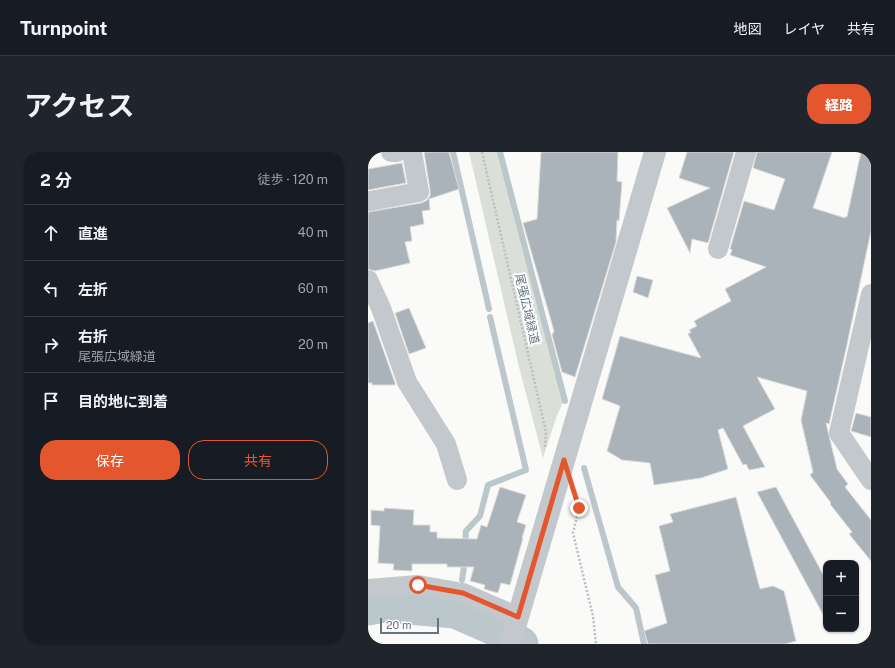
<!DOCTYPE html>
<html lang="ja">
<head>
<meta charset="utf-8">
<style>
  body { margin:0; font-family:"Public Sans","Noto Sans JP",sans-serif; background:#20242c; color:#f1f3f6 }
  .controls { position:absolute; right:12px; bottom:12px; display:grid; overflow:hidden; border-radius:8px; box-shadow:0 1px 3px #0004 }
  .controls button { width:36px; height:36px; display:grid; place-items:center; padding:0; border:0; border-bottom:1px solid #363941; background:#171b24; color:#f1f3f6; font:20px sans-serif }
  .scale { position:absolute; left:12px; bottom:10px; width:59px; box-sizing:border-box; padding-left:4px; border:2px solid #657683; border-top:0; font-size:11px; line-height:14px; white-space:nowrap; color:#657683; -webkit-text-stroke:3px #fff; paint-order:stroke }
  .stop { position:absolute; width:12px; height:12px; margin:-9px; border:3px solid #e4572e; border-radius:50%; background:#fff }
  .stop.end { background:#e4572e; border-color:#fff; box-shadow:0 1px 4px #0008 }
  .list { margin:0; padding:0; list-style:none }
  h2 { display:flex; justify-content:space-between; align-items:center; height:52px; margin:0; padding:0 16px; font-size:17px }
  h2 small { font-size:13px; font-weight:400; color:#9ea1a6 }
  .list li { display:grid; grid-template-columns:26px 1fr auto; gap:12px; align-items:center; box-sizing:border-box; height:56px; padding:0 16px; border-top:1px solid #363941 }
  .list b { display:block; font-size:15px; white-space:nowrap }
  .list p { margin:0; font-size:13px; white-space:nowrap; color:#9ea1a6 }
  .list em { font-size:13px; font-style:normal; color:#9ea1a6 }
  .actions { display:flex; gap:8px; padding:12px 16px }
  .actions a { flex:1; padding:9px 0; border:1px solid #e4572e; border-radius:16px; text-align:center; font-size:14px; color:#e4572e }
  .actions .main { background:#e4572e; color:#fff }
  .icon { flex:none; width:22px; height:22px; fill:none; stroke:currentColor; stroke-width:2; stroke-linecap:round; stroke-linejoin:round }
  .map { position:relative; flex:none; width:503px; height:492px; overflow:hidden; border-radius:16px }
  header { display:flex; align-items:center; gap:24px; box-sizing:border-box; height:56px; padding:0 20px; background:#171b24; border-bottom:1px solid #363941 }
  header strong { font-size:19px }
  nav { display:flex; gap:22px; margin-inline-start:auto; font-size:14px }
  .intro { display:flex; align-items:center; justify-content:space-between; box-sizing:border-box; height:96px; padding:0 24px }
  h1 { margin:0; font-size:28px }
  .button { padding:10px 18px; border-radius:16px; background:#e4572e; color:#fff; font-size:14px; font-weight:700 }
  main { display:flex; gap:24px; padding:0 24px }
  aside { flex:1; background:#171b24; border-radius:16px; box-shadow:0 1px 3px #0004 }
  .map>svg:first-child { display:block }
  .green { fill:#dadfd7 }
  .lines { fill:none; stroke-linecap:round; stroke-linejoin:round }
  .stream { stroke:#bbc7cb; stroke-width:6 }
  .river { stroke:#bbc7cb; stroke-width:35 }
  .building { fill:#aab3b9; stroke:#dcdcda }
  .path { stroke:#bbbfc2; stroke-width:2.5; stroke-dasharray:2 2; stroke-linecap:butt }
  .minor { stroke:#c3c8cc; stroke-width:20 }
  .tertiary { stroke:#c3c8cc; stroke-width:22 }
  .route { stroke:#e4572e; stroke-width:5 }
  .labels { text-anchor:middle; stroke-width:4; stroke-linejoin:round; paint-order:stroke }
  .street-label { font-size:12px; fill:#657683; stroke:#fff }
</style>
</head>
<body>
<header>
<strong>Turnpoint</strong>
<nav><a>地図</a><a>レイヤ</a><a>共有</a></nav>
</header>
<div class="intro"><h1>アクセス</h1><a class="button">経路</a></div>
<main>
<aside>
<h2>2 分<small>徒歩 · 120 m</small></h2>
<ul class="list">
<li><svg class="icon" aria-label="ahead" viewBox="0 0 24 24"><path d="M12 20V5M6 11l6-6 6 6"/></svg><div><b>直進</b></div><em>40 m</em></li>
<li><svg class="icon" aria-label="left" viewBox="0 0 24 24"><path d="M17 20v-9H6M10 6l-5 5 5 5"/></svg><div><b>左折</b></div><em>60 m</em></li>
<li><svg class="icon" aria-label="right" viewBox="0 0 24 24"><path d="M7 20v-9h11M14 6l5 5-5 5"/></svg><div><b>右折</b><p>尾張広域緑道</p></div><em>20 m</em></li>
<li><svg class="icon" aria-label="arrive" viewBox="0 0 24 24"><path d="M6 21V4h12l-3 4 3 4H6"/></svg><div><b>目的地に到着</b></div></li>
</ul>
<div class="actions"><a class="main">保存</a><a>共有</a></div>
</aside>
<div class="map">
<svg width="503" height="492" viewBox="0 0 503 492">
  <rect width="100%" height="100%" fill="#fafaf8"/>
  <path class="green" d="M 101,0 L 131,0 L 195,250 L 188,266 L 175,306 L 151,215 Z"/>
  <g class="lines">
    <path class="stream" d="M 85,0 L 121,157
      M 132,0 L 197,249
      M 216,316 L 250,435 L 268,456 L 276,492
      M 97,395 L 98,379 L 112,364 L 120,333 L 158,318 L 122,165
      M 94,428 L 97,408"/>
    <path class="river" d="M 0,456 L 16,453 L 87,459 L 126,476 L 153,492"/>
  </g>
  <path class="building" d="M 56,0 L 81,0 L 91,37 L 61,47 L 62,58 L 54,59 L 56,72 L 42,75 L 44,89 L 37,90 L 42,111 L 7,119 L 0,117 L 0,60 L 53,51 L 58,49 L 62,44 L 62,38 Z
    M 173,0 L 250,0 L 249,29 L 254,30 L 251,69 L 249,68 L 248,90 L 207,225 L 194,220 L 184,183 L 186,179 L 155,71 L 169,67 Z
    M 319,0 L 366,0 L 340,91 L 324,87 L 322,101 L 299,56 L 342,36 L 311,26 Z
    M 389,0 L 464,0 L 445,56 L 477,66 L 477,64 L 479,65 L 493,0 L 503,0 L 503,79 L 478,197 L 461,272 L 458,271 L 469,317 L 480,332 L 477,335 L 503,368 L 503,409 L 481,382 L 484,380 L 462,352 L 463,351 L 442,323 L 445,320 L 433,268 L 439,239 L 389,225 L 407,257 L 375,274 L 397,315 L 381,318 L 378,312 L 375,313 L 355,276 L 350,278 L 360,317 L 333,326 L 286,333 L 282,311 L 254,308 L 239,299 L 252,254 L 234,247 L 252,184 L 333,206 L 320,182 L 323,180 L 321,178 L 329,174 L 326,169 L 363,149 L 357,137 L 398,115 L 362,103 L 364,98 L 362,97 L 376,49 L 406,58 L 417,27 L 385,16 Z
    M 34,11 L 38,31 L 0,38 L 0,17 Z
    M 269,124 L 285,128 L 280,146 L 265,140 Z
    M 41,156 L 58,196 L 41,202 L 27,161 Z
    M 5,169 L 27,231 L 27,233 L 4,233 L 4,231 L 0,231 L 0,171 Z
    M 488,261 L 503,265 L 503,285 L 483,279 Z
    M 132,335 L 158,343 L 149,370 L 158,373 L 154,386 L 155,386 L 142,433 L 133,431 L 130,441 L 116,437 L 117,433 L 102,429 L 106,415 L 79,415 L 79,412 L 44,412 L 44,419 L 25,418 L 26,412 L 10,411 L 12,374 L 3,373 L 3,358 L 16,359 L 16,356 L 46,358 L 45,373 L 62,373 L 62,380 L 69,380 L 69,386 L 109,387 L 113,373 L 119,375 Z
    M 408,335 L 458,428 L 458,468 L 389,340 Z
    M 368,345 L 392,437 L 405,434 L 416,439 L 428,489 L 417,492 L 280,492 L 276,479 L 299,471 L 287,423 L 302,419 L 291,374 L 305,370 L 302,362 Z"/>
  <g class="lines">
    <path class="path" d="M 114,0 L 178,280 L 177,296
      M 207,345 L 211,356 L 205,381 L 225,464 L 228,492"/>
    <path class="minor" d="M 23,0 L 29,0
      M 2,49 L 51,40 L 44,0
      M 350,97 L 378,0
      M 0,128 L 13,156 L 39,230 L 78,292 L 89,328
      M 503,142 L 471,281 L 503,328
      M 0,437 L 50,433 L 95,441 L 150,465"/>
    <path class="tertiary" d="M 142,492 L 287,0"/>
  </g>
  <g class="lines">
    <path class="route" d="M 50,433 L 95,441 L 150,465 L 196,308 L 211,356"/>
  </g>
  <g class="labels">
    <g class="street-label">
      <text transform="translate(159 157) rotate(77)" y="4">尾張広域緑道</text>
    </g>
  </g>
</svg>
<div class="controls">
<button>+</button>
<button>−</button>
</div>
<div class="scale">20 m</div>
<div class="stop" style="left:50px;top:433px"></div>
<div class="stop end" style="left:211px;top:356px"></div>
</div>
</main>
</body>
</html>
